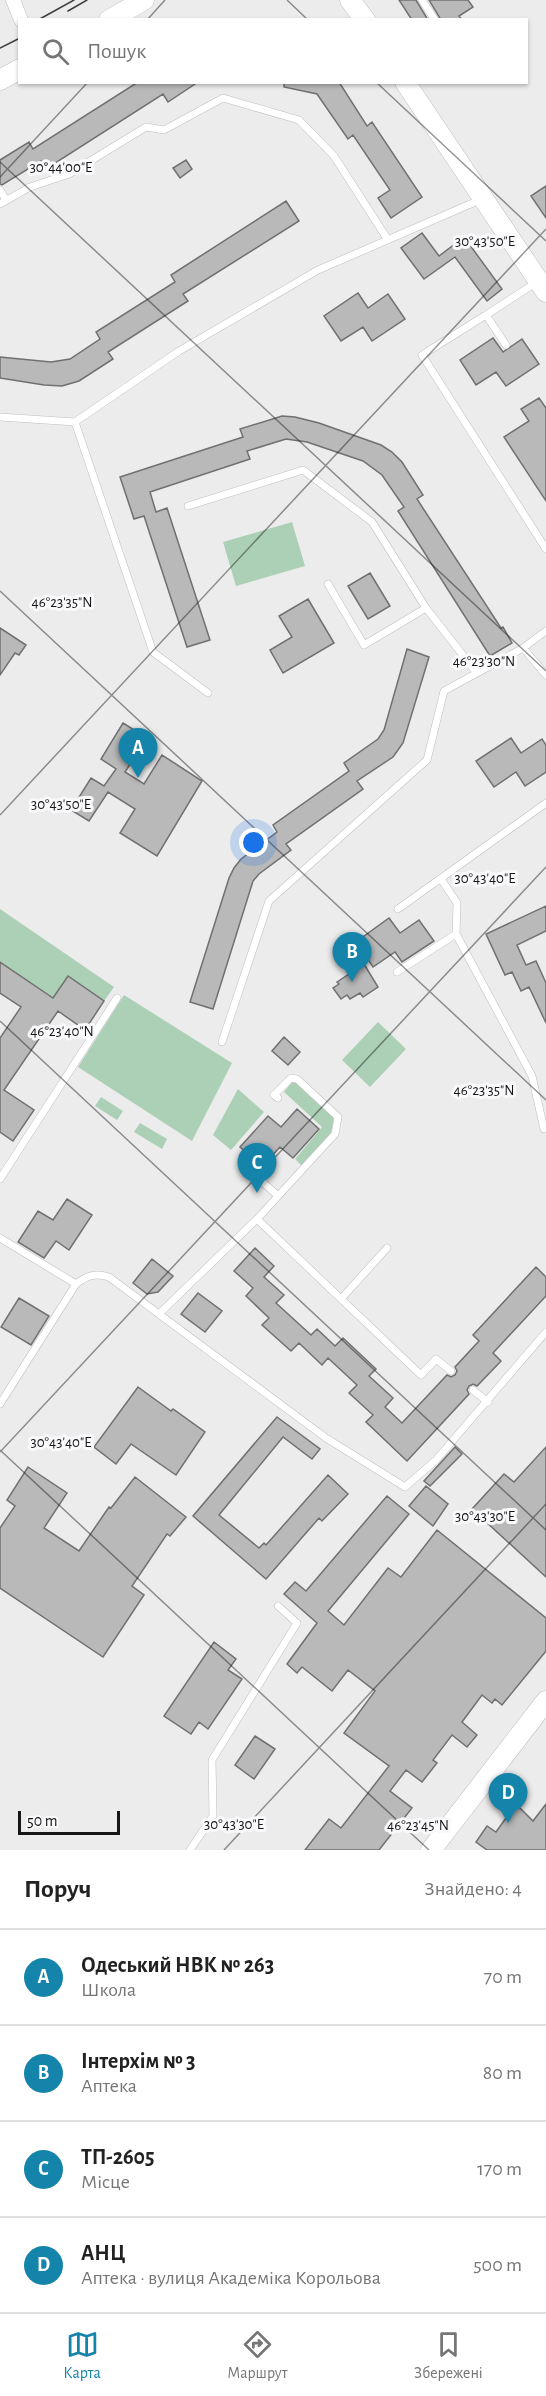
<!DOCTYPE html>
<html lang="uk">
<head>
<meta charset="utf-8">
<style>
  body { margin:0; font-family:"Alegreya Sans",sans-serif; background:#f6f6f6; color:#222 }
  .scale { position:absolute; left:18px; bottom:15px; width:102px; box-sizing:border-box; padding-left:6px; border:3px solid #161616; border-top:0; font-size:16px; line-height:21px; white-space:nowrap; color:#161616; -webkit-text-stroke:4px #f9f9fb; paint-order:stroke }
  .you { position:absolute; left:254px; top:843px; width:21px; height:21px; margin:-15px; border:4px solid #fff; border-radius:50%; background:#1a73e8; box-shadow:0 0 0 9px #1a73e833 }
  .badge { display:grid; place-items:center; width:39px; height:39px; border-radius:50%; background:#1584ab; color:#fff; font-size:20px; font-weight:700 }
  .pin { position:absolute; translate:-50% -50px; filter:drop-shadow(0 2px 3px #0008) }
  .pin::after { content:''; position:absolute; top:32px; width:21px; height:18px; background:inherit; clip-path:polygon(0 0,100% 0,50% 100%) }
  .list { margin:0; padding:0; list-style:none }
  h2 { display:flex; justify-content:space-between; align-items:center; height:78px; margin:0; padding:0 24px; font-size:26px }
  h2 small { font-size:20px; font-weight:400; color:#767676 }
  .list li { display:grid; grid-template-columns:39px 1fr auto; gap:18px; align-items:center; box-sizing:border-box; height:96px; padding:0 24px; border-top:2px solid #e0e0e0 }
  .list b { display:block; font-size:22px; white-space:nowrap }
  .list p { margin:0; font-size:20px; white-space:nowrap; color:#767676 }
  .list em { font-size:20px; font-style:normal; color:#767676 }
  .icon { flex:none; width:33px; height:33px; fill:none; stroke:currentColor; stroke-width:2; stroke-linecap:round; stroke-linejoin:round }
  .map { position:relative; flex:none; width:546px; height:1850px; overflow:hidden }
  .search { position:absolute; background:#fff; box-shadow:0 2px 4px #0004; left:18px; right:18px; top:18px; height:66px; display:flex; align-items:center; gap:15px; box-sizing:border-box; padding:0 21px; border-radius:0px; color:#767676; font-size:22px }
  .sheet { height:462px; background:#fff }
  nav { display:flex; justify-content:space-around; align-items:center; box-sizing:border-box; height:84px; border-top:2px solid #e0e0e0; background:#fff; font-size:16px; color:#767676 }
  nav a { display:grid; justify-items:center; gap:3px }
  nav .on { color:#1584ab }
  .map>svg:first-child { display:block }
  .green { fill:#acd0b5 }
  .building { fill:#b9b9ba; stroke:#707071; stroke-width:1.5 }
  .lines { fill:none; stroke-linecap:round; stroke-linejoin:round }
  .lane-casing { stroke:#bfbfc1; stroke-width:8 }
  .street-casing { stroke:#bfbfc1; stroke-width:15 }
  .secondary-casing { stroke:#bfbfc1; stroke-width:21 }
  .lane { stroke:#fff; stroke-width:7 }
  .street { stroke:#fff; stroke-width:14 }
  .secondary { stroke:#fff; stroke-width:20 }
  .tram { stroke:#3e3e3e; stroke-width:1.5 }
  .ticks { fill:none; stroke:#161616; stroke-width:1.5; stroke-opacity:0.45 }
  .ticks-label { font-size:15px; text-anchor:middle; fill:#161616; stroke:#f9f9fb; stroke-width:6; stroke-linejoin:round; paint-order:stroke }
</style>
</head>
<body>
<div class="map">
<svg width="546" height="1850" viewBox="0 0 546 1850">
  <rect width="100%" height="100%" fill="#ececed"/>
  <path class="green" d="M 292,522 L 305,566 L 236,586 L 223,542 Z
    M 0,909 L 114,987 L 104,1001 L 68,976 L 53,998 L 0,962 Z
    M 124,995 L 232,1063 L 192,1141 L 78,1067 Z
    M 378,1022 L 406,1049 L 370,1087 L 342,1060 Z
    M 292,1082 L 296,1083 L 334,1117 L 331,1134 L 302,1166 L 295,1159 L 322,1127 L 284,1092 Z
    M 238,1089 L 264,1112 L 231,1150 L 213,1135 Z
    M 101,1097 L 123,1111 L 117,1120 L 95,1106 Z
    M 140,1123 L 167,1139 L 162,1149 L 134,1132 Z"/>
  <path class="building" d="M 399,0 L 416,0 L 428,20 L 412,20 Z
    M 429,0 L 468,0 L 473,7 L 459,16 L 462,20 L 441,20 Z
    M 138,82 L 198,82 L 168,102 L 163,94 L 46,169 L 41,161 L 2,185 L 0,184 L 0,160 L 29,142 L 33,149 Z
    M 284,82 L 339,82 L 367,126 L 372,122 L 422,197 L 391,218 L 378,198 L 390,190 L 353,135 L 348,139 L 317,94 L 284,87 Z
    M 186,160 L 192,169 L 180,178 L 173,168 Z
    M 546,186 L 546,218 L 531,196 Z
    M 286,201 L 299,221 L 183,294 L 188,301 L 108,352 L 113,359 L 79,381 L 62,386 L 44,385 L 0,378 L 0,357 L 51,362 L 70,359 L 100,339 L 96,332 L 175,282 L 171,275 Z
    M 422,233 L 439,256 L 464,237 L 502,289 L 487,301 L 455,257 L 424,279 L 401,248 Z
    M 358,293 L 368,308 L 388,294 L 405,319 L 372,341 L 363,327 L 341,341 L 324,316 Z
    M 493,338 L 503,352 L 522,339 L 539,364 L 506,386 L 496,372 L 476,385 L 460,360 Z
    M 539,398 L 546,408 L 546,501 L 504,437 L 529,421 L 521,409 Z
    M 282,416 L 295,417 L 319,423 L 381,445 L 392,452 L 402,462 L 423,495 L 417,499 L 501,628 L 503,627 L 512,643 L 490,656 L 398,511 L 404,507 L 382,475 L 363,461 L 307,442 L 286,439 L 247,451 L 250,459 L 150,492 L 156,512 L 167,508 L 210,640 L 187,647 L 144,516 L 134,519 L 120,477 L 243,437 L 240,429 Z
    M 370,573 L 390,606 L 368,619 L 348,586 Z
    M 308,599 L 334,643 L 283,673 L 270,650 L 292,637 L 279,616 Z
    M 0,628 L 26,645 L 19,655 L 15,653 L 0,675 Z
    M 407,649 L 429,657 L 403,743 L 393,757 L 357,781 L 363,789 L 286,844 L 291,850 L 259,874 L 253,881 L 213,1009 L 190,1002 L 229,878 L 234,868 L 241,859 L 277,832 L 273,825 L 349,771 L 344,763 L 378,739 L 384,730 Z
    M 123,723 L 147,738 L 125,772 L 144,784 L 162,755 L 202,781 L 157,856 L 120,833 L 135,809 L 108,792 L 89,821 L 71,810 L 91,778 L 104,786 L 116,769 L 101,759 Z
    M 511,738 L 521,753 L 542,739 L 546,745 L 546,772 L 525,786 L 516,772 L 494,787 L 476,761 Z
    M 546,906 L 546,931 L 517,945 L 526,965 L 536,961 L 546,983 L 546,1023 L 529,987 L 521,991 L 512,972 L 505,975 L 486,934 Z
    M 389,918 L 400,933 L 419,920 L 434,941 L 402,962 L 395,952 L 373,967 L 356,942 Z
    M 0,962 L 53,998 L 68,976 L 104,1001 L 85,1030 L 58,1011 L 4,1090 L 34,1110 L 13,1141 L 0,1132 L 0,1038 L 21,1007 L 0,993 Z
    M 364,964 L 378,987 L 363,997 L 360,993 L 350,999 L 347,995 L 341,999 L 333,988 L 339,984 L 337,982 Z
    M 284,1037 L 300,1052 L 288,1065 L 272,1051 Z
    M 297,1109 L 319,1129 L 293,1158 L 280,1147 L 262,1167 L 240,1147 L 268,1116 L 281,1127 Z
    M 67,1199 L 92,1215 L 69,1250 L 56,1241 L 44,1258 L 18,1242 L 38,1211 L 53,1220 Z
    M 255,1248 L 274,1266 L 264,1277 L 284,1295 L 276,1303 L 311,1335 L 317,1329 L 335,1346 L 343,1338 L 376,1369 L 369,1376 L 393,1398 L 385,1407 L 402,1423 L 447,1375 L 451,1377 L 455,1375 L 457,1371 L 455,1367 L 479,1341 L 473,1335 L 536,1267 L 546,1277 L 546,1296 L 493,1353 L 501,1361 L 477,1386 L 473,1384 L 469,1386 L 467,1390 L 469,1394 L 407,1461 L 366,1422 L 373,1415 L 349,1393 L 357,1385 L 328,1358 L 322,1365 L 299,1343 L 291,1351 L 262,1325 L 269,1318 L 246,1296 L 253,1288 L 234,1271 Z
    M 152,1259 L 173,1276 L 158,1292 L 147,1294 L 133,1283 Z
    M 198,1293 L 222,1311 L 205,1332 L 181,1314 Z
    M 19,1298 L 49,1316 L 31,1345 L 1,1327 Z
    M 138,1387 L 171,1411 L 173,1409 L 205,1432 L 176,1475 L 131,1444 L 116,1464 L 94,1447 Z
    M 277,1417 L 320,1449 L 312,1459 L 283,1437 L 219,1515 L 259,1548 L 264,1543 L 266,1545 L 328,1475 L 348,1494 L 322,1521 L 319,1518 L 266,1579 L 193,1516 Z
    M 455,1447 L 462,1454 L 430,1486 L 424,1481 Z
    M 546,1447 L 546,1577 L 472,1509 L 504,1474 L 514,1482 Z
    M 28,1467 L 67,1493 L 44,1528 L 79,1551 L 109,1507 L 111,1508 L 135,1477 L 186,1517 L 170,1536 L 167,1534 L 132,1586 L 144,1595 L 103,1657 L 0,1588 L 0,1528 L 15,1506 L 7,1500 Z
    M 426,1486 L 448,1504 L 433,1526 L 409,1506 Z
    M 387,1496 L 409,1514 L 328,1611 L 344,1625 L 388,1568 L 401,1577 L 437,1530 L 546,1618 L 546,1651 L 502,1705 L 495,1699 L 492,1703 L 482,1695 L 462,1722 L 477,1735 L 467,1747 L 452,1735 L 433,1760 L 437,1763 L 422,1782 L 406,1770 L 390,1791 L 412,1808 L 379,1850 L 305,1850 L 329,1819 L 341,1828 L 389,1766 L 344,1733 L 375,1691 L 348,1670 L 332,1691 L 302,1667 L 297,1673 L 287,1664 L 317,1623 L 284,1594 L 295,1582 L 306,1591 Z
    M 214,1642 L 236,1659 L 228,1670 L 242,1679 L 208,1729 L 199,1722 L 191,1734 L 164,1716 Z
    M 255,1736 L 275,1749 L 254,1779 L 235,1765 Z
    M 516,1804 L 533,1821 L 546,1804 L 546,1850 L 487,1850 L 476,1842 L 487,1826 L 496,1832 Z"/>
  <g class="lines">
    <defs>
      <path id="lane" d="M 422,0 L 435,20
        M 0,190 L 6,200
        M 0,204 L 30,187 L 69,174 L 146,127 L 164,130 L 223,98 L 299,120 L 334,156 L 388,240
        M 486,315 L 537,282
        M 506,345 L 486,315 L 422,355 L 546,549
        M 0,417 L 75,422 L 153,652 L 208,693
        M 75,422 L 179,351 L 318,270 L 482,199
        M 188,506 L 303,470 L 372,522 L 426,608 L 476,672
        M 328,584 L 364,645 L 426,608
        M 523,648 L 546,675
        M 441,879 L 457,903 L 456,934
        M 398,909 L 546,803
        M 397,972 L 456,934 L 532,1076 L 544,1129
        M 222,1042 L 269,901 L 427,760 L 444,691 L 523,648 L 546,631
        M 257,1177 L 278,1196
        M 0,1179 L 117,998
        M 257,1219 L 421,1375 L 436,1359 L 451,1371
        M 0,1238 L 76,1284
        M 341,1299 L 387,1248
        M 160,1313 L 257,1219 L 335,1134 L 338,1117 L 297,1079 L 291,1078 L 274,1095 L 278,1098
        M 473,1390 L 488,1402
        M 0,1404 L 76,1284 C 87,1275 96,1273 109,1277 L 326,1438 L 405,1487 L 436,1460 L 546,1332
        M 190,1850 L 213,1816 L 212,1760 L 297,1623 L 278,1606"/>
      <path id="street" d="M 13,0 L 21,20"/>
      <path id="secondary" d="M 350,0 L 365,20
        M 109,20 L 144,0
        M 0,80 L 20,69
        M 405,82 L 546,292
        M 431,1850 L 546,1701"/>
    </defs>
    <use href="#lane" class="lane-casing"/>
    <use href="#street" class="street-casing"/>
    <use href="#secondary" class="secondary-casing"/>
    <use href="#lane" class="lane"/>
    <use href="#street" class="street"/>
    <use href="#secondary" class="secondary"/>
    <path class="tram" d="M 68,11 L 87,0
      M 38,20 L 74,0
      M 0,48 L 20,38"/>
  </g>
  <path class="ticks" d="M 287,0 L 308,20M 147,20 L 165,0M 376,82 L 546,241M 0,162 L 546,671M 0,177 L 88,82M 0,591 L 546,1100M 0,815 L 546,229M 0,1021 L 546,1530M 0,1450 L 429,1850M 0,1452 L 546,867M 224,1850 L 546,1504"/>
  <g class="ticks-label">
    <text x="61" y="172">30°44'00"E</text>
    <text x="485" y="246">30°43'50"E</text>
    <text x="62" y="607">46°23'35"N</text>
    <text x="484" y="666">46°23'30"N</text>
    <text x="61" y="809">30°43'50"E</text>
    <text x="485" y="883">30°43'40"E</text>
    <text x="62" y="1036">46°23'40"N</text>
    <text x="484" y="1095">46°23'35"N</text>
    <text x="61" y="1447">30°43'40"E</text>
    <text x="485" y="1521">30°43'30"E</text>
    <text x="234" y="1829">30°43'30"E</text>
    <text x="418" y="1830">46°23'45"N</text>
  </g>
</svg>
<div class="scale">50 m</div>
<div class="you"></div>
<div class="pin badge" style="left:138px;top:778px">A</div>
<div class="pin badge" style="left:352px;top:982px">B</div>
<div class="pin badge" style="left:257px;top:1193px">C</div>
<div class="pin badge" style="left:508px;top:1823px">D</div>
<div class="search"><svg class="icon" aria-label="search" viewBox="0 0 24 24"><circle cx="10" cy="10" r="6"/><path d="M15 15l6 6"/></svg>Пошук</div>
</div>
<section class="sheet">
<h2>Поруч<small>Знайдено: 4</small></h2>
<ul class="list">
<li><span class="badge">A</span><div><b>Одеський НВК № 263</b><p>Школа</p></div><em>70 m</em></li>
<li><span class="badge">B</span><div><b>Інтерхім № 3</b><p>Аптека</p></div><em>80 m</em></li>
<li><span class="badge">C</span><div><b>ТП-2605</b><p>Місце</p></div><em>170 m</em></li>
<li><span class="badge">D</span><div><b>АНЦ</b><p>Аптека · вулиця Академіка Корольова</p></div><em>500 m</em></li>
</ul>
</section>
<nav>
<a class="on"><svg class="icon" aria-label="map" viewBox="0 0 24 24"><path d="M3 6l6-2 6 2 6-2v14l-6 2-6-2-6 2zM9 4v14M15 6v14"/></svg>Карта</a>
<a><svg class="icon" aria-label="directions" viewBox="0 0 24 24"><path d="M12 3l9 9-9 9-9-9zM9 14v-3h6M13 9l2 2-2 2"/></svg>Маршрут</a>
<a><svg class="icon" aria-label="saved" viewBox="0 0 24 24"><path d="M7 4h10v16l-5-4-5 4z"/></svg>Збережені</a>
</nav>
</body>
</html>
